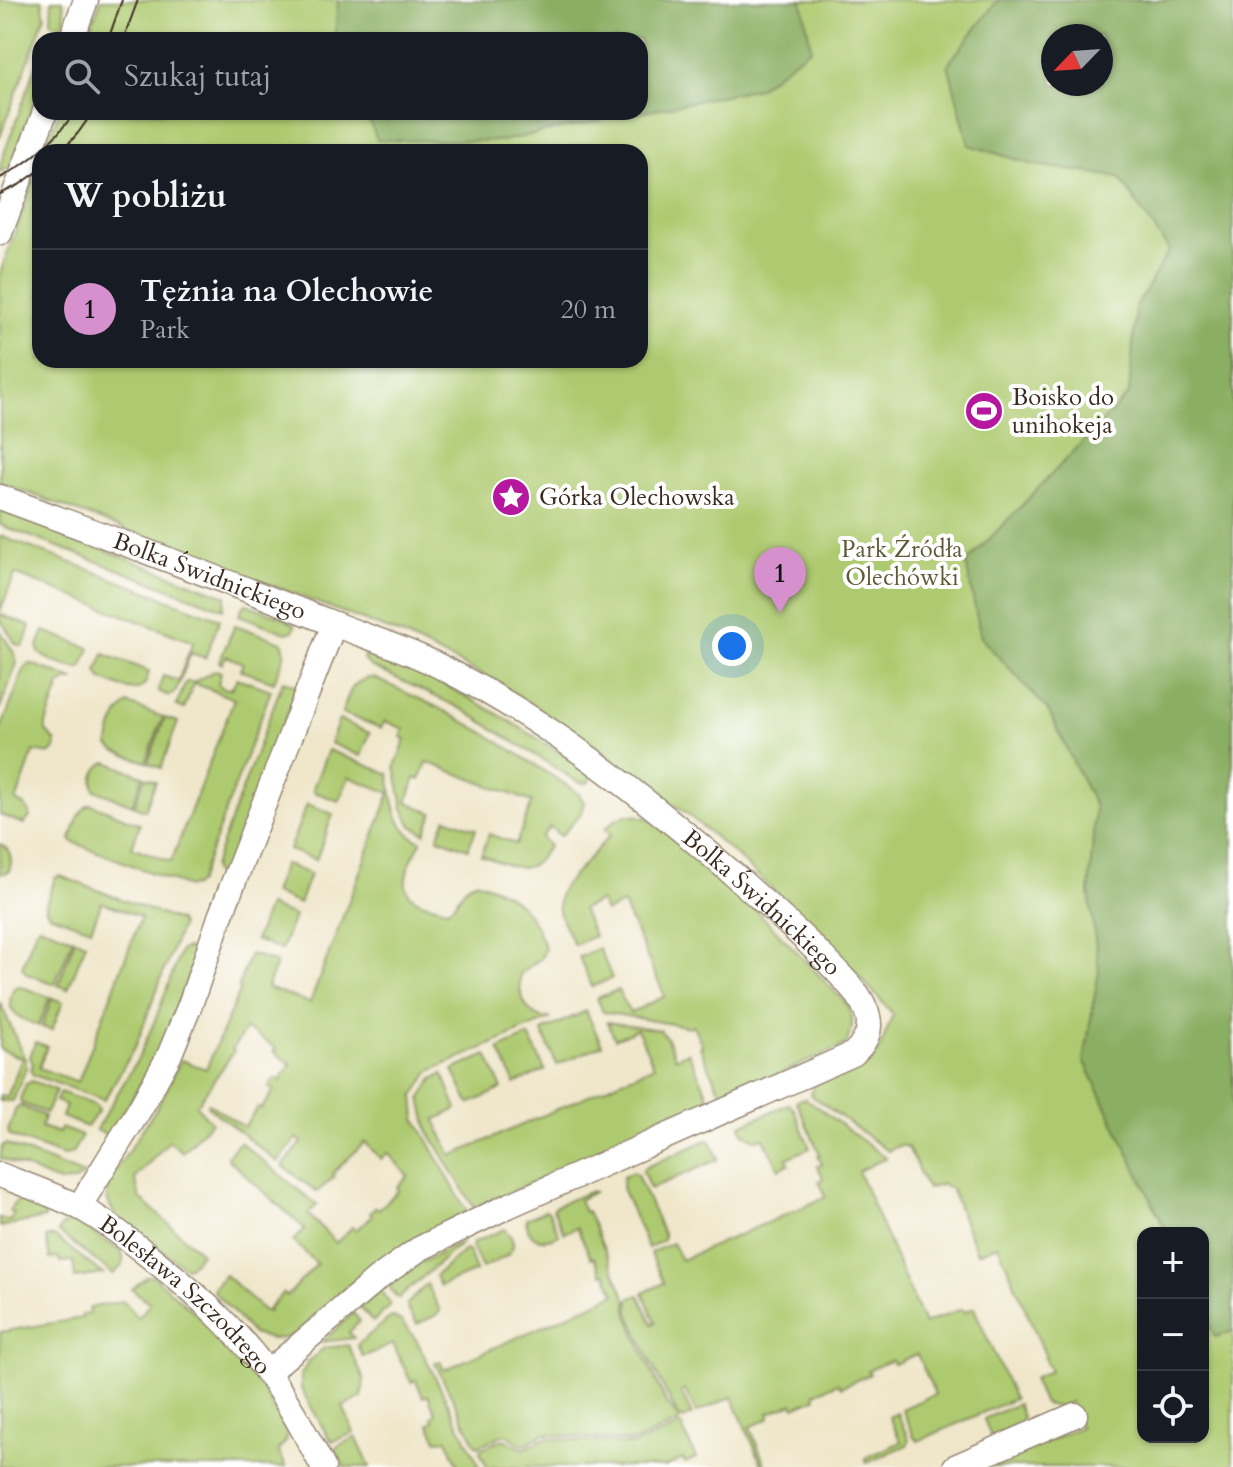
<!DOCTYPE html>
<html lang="pl">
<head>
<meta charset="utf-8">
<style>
  body { margin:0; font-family:Cardo,serif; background:#20242c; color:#f1f3f6 }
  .controls { position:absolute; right:24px; bottom:24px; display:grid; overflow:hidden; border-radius:16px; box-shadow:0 2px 6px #0004 }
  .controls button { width:72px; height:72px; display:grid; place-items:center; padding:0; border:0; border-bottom:2px solid #363941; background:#171b24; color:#f1f3f6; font:40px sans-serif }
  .compass { position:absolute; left:1041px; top:24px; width:72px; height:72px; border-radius:50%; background:#171b24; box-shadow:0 2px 6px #0004; rotate:245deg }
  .you { position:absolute; left:732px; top:646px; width:28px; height:28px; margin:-20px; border:6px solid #fff; border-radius:50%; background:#1a73e8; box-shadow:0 0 0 12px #1a73e833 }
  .badge { display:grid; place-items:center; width:52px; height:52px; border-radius:50%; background:#d690ce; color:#111; font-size:26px; font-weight:700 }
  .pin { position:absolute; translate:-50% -66px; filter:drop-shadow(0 2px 4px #0008) }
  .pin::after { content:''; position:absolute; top:42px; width:28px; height:24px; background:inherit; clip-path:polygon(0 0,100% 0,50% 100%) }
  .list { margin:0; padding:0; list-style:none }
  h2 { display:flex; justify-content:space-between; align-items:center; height:104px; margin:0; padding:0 32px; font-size:34px }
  h2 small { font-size:26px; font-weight:400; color:#9ea1a6 }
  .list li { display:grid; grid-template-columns:52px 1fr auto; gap:24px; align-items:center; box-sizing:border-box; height:120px; padding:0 32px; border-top:2px solid #363941 }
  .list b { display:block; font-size:30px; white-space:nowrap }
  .list p { margin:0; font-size:26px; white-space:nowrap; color:#9ea1a6 }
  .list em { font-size:26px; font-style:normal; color:#9ea1a6 }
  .icon { flex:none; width:44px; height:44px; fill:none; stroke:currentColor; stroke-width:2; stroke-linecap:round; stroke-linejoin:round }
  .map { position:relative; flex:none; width:1233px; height:1467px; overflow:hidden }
  .search { position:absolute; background:#171b24; box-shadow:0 2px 6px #0004; left:32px; top:32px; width:616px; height:88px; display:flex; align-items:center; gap:20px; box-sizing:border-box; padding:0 28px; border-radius:24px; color:#9ea1a6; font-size:30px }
  .panel { position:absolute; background:#171b24; box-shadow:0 2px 6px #0004; left:32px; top:144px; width:616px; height:224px; border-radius:24px }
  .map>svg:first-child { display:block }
  .green { fill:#aeca70; stroke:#747a47; stroke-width:2; fill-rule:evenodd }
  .forest { fill:#8aae62; stroke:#626c40; stroke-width:2; fill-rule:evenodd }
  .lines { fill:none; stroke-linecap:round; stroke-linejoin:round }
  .minor-casing { stroke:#968874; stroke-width:27 }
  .minor { stroke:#fff; stroke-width:24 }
  .tram { stroke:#3b2a1e; stroke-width:2 }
  .labels { text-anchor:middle; stroke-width:8; stroke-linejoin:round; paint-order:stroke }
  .poi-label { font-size:24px; fill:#3b2a1e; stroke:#fff; text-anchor:start }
  .park-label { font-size:24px; fill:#5e5a37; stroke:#fff }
  .street-label { font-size:24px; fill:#3b2a1e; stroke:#fff }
</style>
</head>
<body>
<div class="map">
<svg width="1233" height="1467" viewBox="0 0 1233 1467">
  <rect width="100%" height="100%" fill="#fff"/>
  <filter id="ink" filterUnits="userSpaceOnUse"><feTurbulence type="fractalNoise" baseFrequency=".0125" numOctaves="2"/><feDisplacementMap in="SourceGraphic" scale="16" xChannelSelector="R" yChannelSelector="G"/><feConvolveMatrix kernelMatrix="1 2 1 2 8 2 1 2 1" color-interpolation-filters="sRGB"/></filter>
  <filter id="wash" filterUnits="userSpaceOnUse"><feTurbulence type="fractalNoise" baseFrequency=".006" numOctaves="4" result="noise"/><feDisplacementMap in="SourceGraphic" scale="32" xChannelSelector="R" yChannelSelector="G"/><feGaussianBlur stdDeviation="1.8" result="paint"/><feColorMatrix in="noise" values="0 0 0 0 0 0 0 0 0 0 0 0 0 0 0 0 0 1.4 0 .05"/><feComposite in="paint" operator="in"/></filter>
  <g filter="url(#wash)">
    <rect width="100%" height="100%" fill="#f0e7cb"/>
    <path class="green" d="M 0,0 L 42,0 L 45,16 L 0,137 Z
      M 52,0 L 63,0 L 65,18 L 63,26 L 51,22 Z
      M 101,0 L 1233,0 L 1233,1467 L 992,1467 L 1080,1427 L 1070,1402 L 1059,1407 L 1044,1404 L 1033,1379 L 1050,1371 L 1044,1358 L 1046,1357 L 998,1245 L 977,1253 L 951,1189 L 942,1184 L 927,1189 L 908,1147 L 900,1145 L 888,1151 L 811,1095 L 813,1085 L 873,1058 L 880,1048 L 893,1014 L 828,942 L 739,858 L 685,812 L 567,726 L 515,694 L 481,674 L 402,635 L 0,482 L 0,273 L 40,164 L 40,360 L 640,360 L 640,152 L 44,152 L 59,112 L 640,112 L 640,40 L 85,40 ZM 1053,36 L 1101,36 L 1101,84 L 1053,84 ZM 1143,1233 L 1203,1233 L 1203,1437 L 1143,1437 Z
      M 40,55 L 40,87 L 10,167 L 0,172 L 0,165 Z
      M 0,510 L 226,596 L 223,609 L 0,525 Z
      M 0,536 L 220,619 L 205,658 L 191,653 L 176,691 L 169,696 L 158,691 L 163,676 L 178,681 L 193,642 L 15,574 L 0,612 Z
      M 246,604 L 282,617 L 295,625 L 293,631 L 286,633 L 239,615 L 241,609 Z
      M 0,614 L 30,626 L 24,645 L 19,646 L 16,644 L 0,619 Z
      M 235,625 L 282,642 C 289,654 278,670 274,682 L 240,670 L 243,663 L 226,656 L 222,664 L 219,662 Z
      M 0,630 L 14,653 L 17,663 L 0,709 Z
      M 44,631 L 90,648 L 83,666 L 80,669 C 72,668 40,659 38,650 C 37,645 42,636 44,631 Z
      M 365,651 C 381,652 397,662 411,669 C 473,697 532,733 588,772 L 590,777 L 589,782 L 586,783 L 578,782 L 462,709 L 370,666 L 363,659 Z
      M 104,654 L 149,671 C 147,676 147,680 145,684 C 136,697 112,683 101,679 L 97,671 Z
      M 28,664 L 32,664 L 75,680 L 69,680 L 60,685 L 46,724 L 46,731 L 56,742 C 56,757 45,754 34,751 L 16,801 L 25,806 L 30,812 L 30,817 L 24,824 L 0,815 L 0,732 L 24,669 Z
      M 216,670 L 221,672 L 218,684 C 222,688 227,690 232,688 L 237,678 L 271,690 L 199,882 L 194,886 L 188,887 L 72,842 L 71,839 C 75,827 78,809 91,804 L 140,824 L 132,847 L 171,862 L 234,699 L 194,683 L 184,709 L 176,706 L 186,682 L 194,682 Z
      M 369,678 L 374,678 L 435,706 L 485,733 L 577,792 L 584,802 L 582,812 L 561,836 L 550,827 L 541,837 L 549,846 C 544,852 539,861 532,865 C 518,873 494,859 481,855 L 489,834 L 516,844 L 532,802 L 427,762 L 420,780 L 415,778 L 407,802 L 433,813 L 425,833 L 412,826 L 403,808 L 395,766 L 406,739 L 401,737 L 404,729 L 385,721 L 381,728 L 342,713 C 348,696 350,682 369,678 Z
      M 283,681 L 298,686 L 224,878 L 214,873 L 213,867 Z
      M 128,704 L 163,717 L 146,762 L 115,751 L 109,746 C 109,733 117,711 128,704 Z
      M 165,718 L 178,722 L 161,768 L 148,763 Z
      M 339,720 L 370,733 L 361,756 L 330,743 Z
      M 328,750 L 389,774 C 393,800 394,830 421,841 C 419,848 415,852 412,859 C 395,897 413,901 447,909 C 462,902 458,888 475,881 C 515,893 532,910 545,949 L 541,958 L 521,973 C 515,991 528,1022 551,1018 L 430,1071 L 414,1096 L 416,1119 L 467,1212 L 395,1251 L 339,1293 L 295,1334 L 285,1338 L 271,1339 L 253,1334 L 213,1291 L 214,1287 L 225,1275 L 264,1311 L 270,1312 L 267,1310 L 281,1295 L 283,1293 L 287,1296 L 317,1264 L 293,1241 L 305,1229 L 229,1160 L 227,1156 L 240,1142 L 317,1205 L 308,1214 L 336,1243 L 352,1227 L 356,1230 L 372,1216 L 370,1213 L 376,1207 L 379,1209 L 399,1190 L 397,1188 L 408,1176 L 388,1153 L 381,1159 L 365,1142 L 332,1174 L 334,1177 L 317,1192 L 283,1166 L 302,1142 L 297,1138 L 278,1162 L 207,1106 L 208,1103 L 244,1127 L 258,1107 L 261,1109 L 274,1090 L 269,1087 L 275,1078 L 280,1081 L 291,1064 L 274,1052 L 276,1048 L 246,1029 L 232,1049 L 234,1051 L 196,1106 L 211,1122 L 183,1152 L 169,1141 L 135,1178 L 140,1198 L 201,1253 L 190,1266 L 185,1267 L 119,1219 C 107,1205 103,1195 111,1178 L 157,1107 L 181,1060 L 206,1069 L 239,992 L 239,984 L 249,956 L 251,954 L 276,963 L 267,988 L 310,1003 L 390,793 L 349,777 L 339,801 L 314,792 L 313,788 Z
      M 107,762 L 143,776 L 132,805 L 95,790 C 90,780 97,765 107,762 Z
      M 145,777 L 156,781 L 145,810 L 134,806 Z
      M 307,804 L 333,814 L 316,860 L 289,850 Z
      M 626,815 C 642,814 650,819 662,828 L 759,913 L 848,1005 C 855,1019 853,1032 845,1045 L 729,1096 L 718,1087 L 700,1047 L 702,1045 L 693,1025 L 689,1027 L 603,1012 L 597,998 L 618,990 L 630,1013 L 665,996 L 623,904 L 605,912 L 600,901 L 582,909 L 594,936 L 574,945 C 565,925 550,906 564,886 L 610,835 L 605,829 L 615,820 Z
      M 446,818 L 476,829 L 468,849 L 438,838 Z
      M 0,844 C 11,849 13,860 9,871 L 0,874 Z
      M 284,864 L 310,874 L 299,904 L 273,893 Z
      M 60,876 L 179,921 L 181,926 L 136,1045 L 104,1100 L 33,1075 L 31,1070 L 33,1064 L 30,1057 L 35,1042 L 47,1046 L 39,1068 L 78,1082 L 141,917 L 102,902 L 91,929 L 51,915 L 46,910 L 46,904 L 55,878 Z
      M 268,906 L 294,916 L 281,950 L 255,940 Z
      M 39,926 L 73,938 L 55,984 L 27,974 L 22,967 L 36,929 Z
      M 75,939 L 86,943 L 68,989 L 58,985 Z
      M 186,948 L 197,953 L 167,1032 L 149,1069 L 110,1136 L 96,1130 L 139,1057 L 156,1018 L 181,950 Z
      M 599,948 L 612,978 L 592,987 L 579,957 Z
      M 19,986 L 50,997 L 39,1026 C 20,1019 2,1012 14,988 Z
      M 52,998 L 63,1002 L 52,1030 L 42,1027 Z
      M 0,1002 L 26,1062 L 26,1068 L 13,1101 L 0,1101 L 0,1095 L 7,1097 L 22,1058 L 0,1049 Z
      M 586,1011 L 602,1045 L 557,1065 L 542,1031 Z
      M 607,1022 L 660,1030 L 667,1039 L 676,1058 L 688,1052 L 707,1092 L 706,1106 L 474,1208 L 428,1130 L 421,1098 L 433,1079 L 443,1074 L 457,1109 L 435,1120 L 452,1156 L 654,1066 L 637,1029 L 615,1039 Z
      M 529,1036 L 545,1070 L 515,1084 L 499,1049 Z
      M 487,1055 L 502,1089 L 469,1104 L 453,1070 Z
      M 32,1081 L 56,1090 L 46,1113 L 21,1103 L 20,1099 L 26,1084 Z
      M 60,1092 L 95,1105 L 99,1110 L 87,1127 L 62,1117 L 66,1105 L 56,1101 Z
      M 805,1098 L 886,1158 L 858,1171 L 924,1324 L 962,1309 L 964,1312 L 974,1308 L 1014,1399 L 918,1441 L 914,1437 L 902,1409 L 935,1394 L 917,1354 L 894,1364 L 892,1360 L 868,1370 L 870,1374 L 841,1387 L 838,1383 L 815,1393 L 816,1398 L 795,1407 L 793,1403 L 769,1413 L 770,1418 L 750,1427 L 766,1467 L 763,1467 L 732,1397 L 696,1413 L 685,1390 L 681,1392 L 692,1415 L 683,1419 L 677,1414 L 652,1365 L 629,1313 L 629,1299 L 639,1295 L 653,1324 L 656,1322 L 643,1293 L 664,1283 L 650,1253 L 672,1243 L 681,1260 L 826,1197 L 819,1181 L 824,1179 L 817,1166 L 822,1164 L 818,1155 L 820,1154 L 796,1101 Z
      M 789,1104 L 793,1107 L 810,1148 L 787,1158 L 789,1164 L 779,1169 L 764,1138 C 756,1140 750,1139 743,1132 L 741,1125 Z
      M 21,1106 L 44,1116 L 41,1127 L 59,1133 L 61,1128 L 82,1136 L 72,1153 L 63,1156 L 10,1136 L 8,1131 L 16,1108 Z
      M 707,1140 L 711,1141 L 718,1158 L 717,1160 L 650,1189 L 643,1172 L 644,1168 Z
      M 6,1144 L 84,1175 C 67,1191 49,1178 31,1170 C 21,1166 10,1162 0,1158 L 2,1146 Z
      M 633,1172 L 637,1175 L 664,1236 L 663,1240 L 648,1248 L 622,1188 L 623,1177 Z
      M 591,1191 L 594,1192 L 579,1200 L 584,1212 L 587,1211 L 627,1300 L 627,1313 L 645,1357 L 666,1402 L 680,1420 L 679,1422 L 634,1442 L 544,1434 L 523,1445 L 505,1434 L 478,1446 L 476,1445 L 435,1363 L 440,1361 L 444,1370 L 615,1294 L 606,1273 L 602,1274 L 594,1257 L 591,1258 L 577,1227 L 564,1233 L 553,1209 L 555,1206 Z
      M 26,1197 L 44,1209 L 45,1218 L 0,1227 L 0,1218 L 10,1221 L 14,1213 L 9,1211 C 14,1203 17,1200 26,1197 Z
      M 546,1210 L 549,1212 L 559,1235 C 542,1243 528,1241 526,1219 Z
      M 70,1222 L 75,1222 L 121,1251 L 123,1256 L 123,1265 L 113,1274 L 58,1232 L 62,1226 Z
      M 504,1229 C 528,1251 499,1260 482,1268 L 472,1247 L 473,1243 Z
      M 54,1236 L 103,1274 L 75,1278 L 73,1261 L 60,1262 L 59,1258 L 50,1259 L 46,1238 Z
      M 464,1241 L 399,1298 L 396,1297 L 388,1285 L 420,1263 Z
      M 465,1250 L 469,1252 L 476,1271 L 440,1286 L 435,1276 Z
      M 147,1276 L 153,1276 L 210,1326 L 261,1387 L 287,1431 L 285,1442 L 278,1450 L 286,1467 L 0,1467 L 0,1332 L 82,1318 L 82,1315 L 89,1313 L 89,1308 L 123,1301 L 138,1318 L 150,1303 L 132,1289 Z
      M 427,1284 L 440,1311 L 437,1315 L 417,1324 L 408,1310 L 407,1304 Z
      M 380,1290 L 390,1304 L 390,1306 L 373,1322 L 360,1307 Z
      M 353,1313 L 360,1321 L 349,1332 L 354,1338 L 322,1342 Z
      M 393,1317 L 401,1321 L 417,1341 L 480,1467 L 459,1467 L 447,1439 L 437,1440 L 429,1424 L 434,1421 L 432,1417 L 436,1414 L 428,1395 L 423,1397 L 416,1380 L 411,1382 L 393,1344 L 363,1357 L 357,1345 L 390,1318 Z
      M 348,1345 L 364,1379 L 362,1397 L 343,1407 L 354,1433 L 333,1441 L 330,1440 L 301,1389 L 301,1375 L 308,1362 L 324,1348 Z
      M 1017,1404 L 1023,1418 L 1019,1424 L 991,1437 L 984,1419 Z
      M 897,1413 L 909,1440 L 907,1445 L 867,1463 L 865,1458 L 901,1442 L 889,1417 Z
      M 681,1425 L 696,1458 L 685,1463 L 683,1459 L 665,1467 L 487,1467 L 480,1452 L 480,1449 L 504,1439 L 523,1449 L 546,1438 L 634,1445 Z
      M 356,1437 L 370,1467 L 344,1467 L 336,1451 L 336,1447 Z"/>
    <path class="forest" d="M 338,0 L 802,0 L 811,48 L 758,88 L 502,141 L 377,140 L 366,112 L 640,112 L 640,40 L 337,40 L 335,34 Z
      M 998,0 L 1233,0 L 1233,1331 L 1215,1337 L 1203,1311 L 1203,1233 L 1167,1233 L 1084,1060 L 1099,970 L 1089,892 L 1095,807 L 1048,710 L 981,638 L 966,563 L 1129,394 L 1136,307 L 1169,250 L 1119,177 L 1034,165 L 969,145 L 948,64 ZM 1053,36 L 1101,36 L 1101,84 L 1053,84 Z"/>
  </g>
  <g filter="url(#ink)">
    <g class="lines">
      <defs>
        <g id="minor">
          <path d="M 71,40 L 86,0"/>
          <path d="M 0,233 L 45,112"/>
          <path id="s1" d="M 0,497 C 110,538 220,578 329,622 C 366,637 405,648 441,667 C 547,720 643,796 732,873 C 775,912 820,950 858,995 C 873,1018 874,1035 853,1054 L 508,1206 L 419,1249 L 377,1279 L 267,1373"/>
          <path id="s2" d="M 0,1175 C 26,1185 54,1195 79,1207 C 104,1220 128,1239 149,1256 C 193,1291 234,1327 267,1372 C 288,1401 306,1435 323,1467"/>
          <path d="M 79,1207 L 141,1107 L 169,1056 L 190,1005 L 220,917 L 334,624"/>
          <path d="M 955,1467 L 1075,1415"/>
        </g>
      </defs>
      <use href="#minor" class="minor-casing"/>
      <use href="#minor" class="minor"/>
      <path class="tram" d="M 108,40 L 122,0
        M 123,40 L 138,0
        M 61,152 L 78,133 L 93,112
        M 0,178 C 31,162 55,140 75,112
        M 0,194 L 19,185 L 40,170"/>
    </g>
  </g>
  <defs>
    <symbol id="stadium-disc" viewBox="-11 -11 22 22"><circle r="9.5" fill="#b5179e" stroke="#fff"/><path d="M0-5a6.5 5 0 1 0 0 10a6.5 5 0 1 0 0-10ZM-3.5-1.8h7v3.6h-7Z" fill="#fff"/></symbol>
    <symbol id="sight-disc" viewBox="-11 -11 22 22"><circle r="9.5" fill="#b5179e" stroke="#fff"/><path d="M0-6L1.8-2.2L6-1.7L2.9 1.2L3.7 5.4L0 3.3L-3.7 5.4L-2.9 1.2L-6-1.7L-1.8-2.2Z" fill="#fff"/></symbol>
  </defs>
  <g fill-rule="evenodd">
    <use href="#stadium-disc" x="962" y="389" width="44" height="44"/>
    <use href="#sight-disc" x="489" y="475" width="44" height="44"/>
  </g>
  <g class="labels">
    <g class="poi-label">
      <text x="1012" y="405">Boisko do<tspan x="1012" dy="28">unihokeja</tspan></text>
      <text x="539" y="505">Górka Olechowska</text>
    </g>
    <g class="park-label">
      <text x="902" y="557">Park Źródła<tspan x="902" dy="28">Olechówki</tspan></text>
    </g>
    <g class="street-label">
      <text dy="8" stroke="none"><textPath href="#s1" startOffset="224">Bolka Świdnickiego</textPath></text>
      <text dy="8" stroke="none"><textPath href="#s1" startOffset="872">Bolka Świdnickiego</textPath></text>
      <text dy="8" stroke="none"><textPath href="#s2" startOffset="224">Bolesława Szczodrego</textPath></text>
    </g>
  </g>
</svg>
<div class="controls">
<button>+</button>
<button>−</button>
<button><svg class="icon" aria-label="locate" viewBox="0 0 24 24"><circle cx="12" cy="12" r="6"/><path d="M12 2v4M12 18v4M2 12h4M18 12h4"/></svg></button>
</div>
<svg class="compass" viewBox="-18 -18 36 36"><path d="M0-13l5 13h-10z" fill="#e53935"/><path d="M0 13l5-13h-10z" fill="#9ea1a6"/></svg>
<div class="you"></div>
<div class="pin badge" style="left:780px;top:613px">1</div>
<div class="search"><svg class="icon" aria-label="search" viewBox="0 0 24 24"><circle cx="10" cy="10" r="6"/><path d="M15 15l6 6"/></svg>Szukaj tutaj</div>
<section class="panel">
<h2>W pobliżu<small></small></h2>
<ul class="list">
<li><span class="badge">1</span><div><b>Tężnia na Olechowie</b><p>Park</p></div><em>20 m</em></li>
</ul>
</section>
</div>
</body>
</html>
